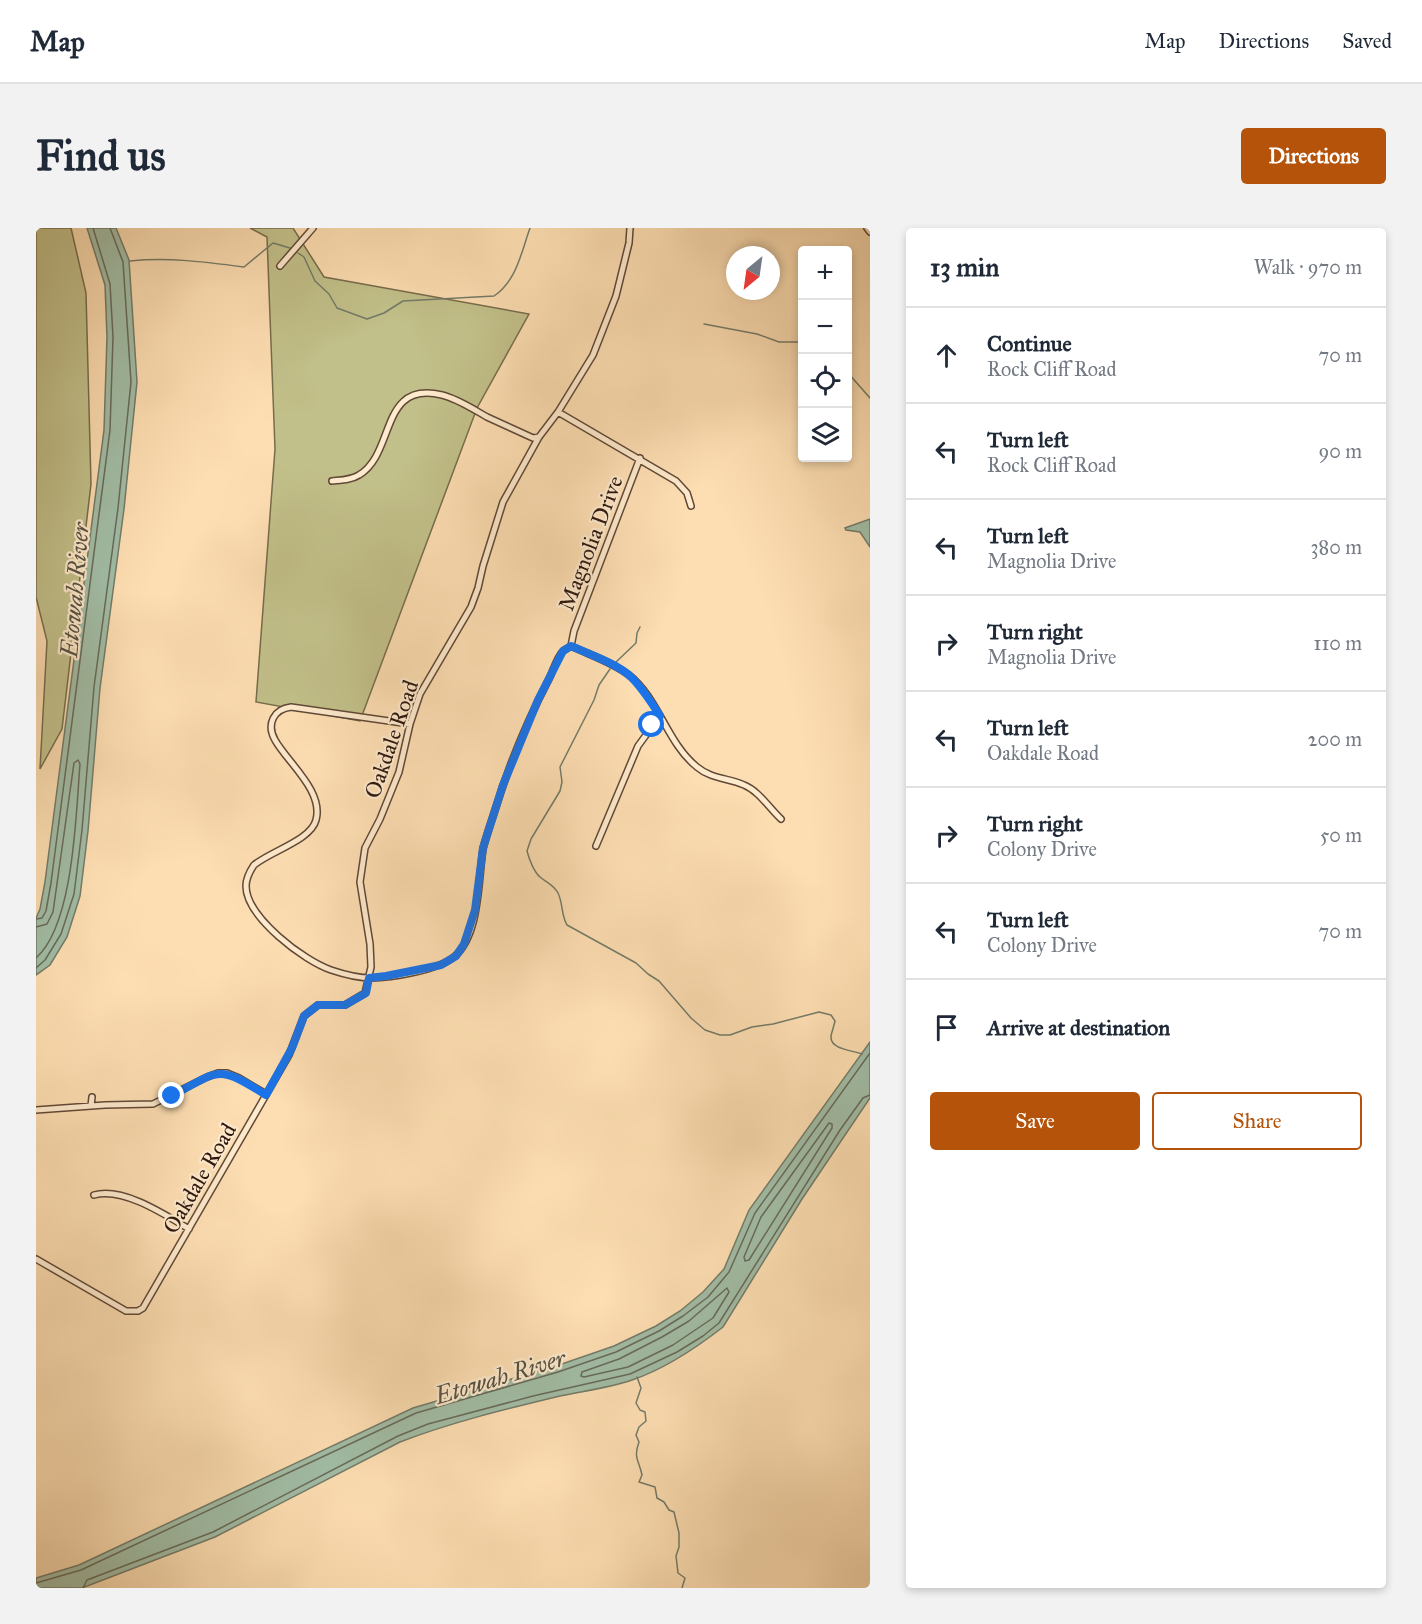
<!DOCTYPE html>
<html lang="en">
<head>
<meta charset="utf-8">
<style>
  body { margin:0; font-family:"IM FELL Great Primer",serif; background:#f2f2f3; color:#1f2937 }
  .controls { position:absolute; right:18px; top:18px; display:grid; overflow:hidden; border-radius:6px; box-shadow:0 3px 9px #0003 }
  .controls button { width:54px; height:54px; display:grid; place-items:center; padding:0; border:0; border-bottom:2px solid #e0e1e3; background:#fff; color:#1f2937; font:30px sans-serif }
  .compass { position:absolute; left:690px; top:18px; width:54px; height:54px; border-radius:50%; background:#fff; box-shadow:0 3px 9px #0003; rotate:209deg }
  .stop { position:absolute; width:18px; height:18px; margin:-14px; border:4px solid #1a73e8; border-radius:50%; background:#fff }
  .stop.end { background:#1a73e8; border-color:#fff; box-shadow:0 2px 6px #0008 }
  .list { margin:0; padding:0; list-style:none }
  h2 { display:flex; justify-content:space-between; align-items:center; height:78px; margin:0; padding:0 24px; font-size:26px }
  h2 small { font-size:20px; font-weight:400; color:#747a83 }
  .list li { display:grid; grid-template-columns:39px 1fr auto; gap:18px; align-items:center; box-sizing:border-box; height:96px; padding:0 24px; border-top:2px solid #e0e1e3 }
  .list b { display:block; font-size:22px; white-space:nowrap }
  .list p { margin:0; font-size:20px; white-space:nowrap; color:#747a83 }
  .list em { font-size:20px; font-style:normal; color:#747a83 }
  .actions { display:flex; gap:12px; padding:18px 24px }
  .actions a { flex:1; padding:14px 0; border:2px solid #b45309; border-radius:6px; text-align:center; font-size:21px; color:#b45309 }
  .actions .main { background:#b45309; color:#fff }
  .icon { flex:none; width:33px; height:33px; fill:none; stroke:currentColor; stroke-width:2; stroke-linecap:round; stroke-linejoin:round }
  .map { position:relative; flex:none; width:834px; height:1360px; overflow:hidden; border-radius:6px }
  header { display:flex; align-items:center; gap:36px; box-sizing:border-box; height:84px; padding:0 30px; background:#fff; border-bottom:2px solid #e0e1e3 }
  header strong { font-size:28px }
  nav { display:flex; gap:33px; margin-inline-start:auto; font-size:21px }
  .intro { display:flex; align-items:center; justify-content:space-between; box-sizing:border-box; height:144px; padding:0 36px }
  h1 { margin:0; font-size:42px }
  .button { padding:15px 27px; border-radius:6px; background:#b45309; color:#fff; font-size:21px; font-weight:700 }
  main { display:flex; gap:36px; padding:0 36px }
  aside { flex:1; background:#fff; border-radius:6px; box-shadow:0 3px 9px #0003 }
  .map>svg:first-child { display:block }
  .green { fill:#c2c08a; stroke:#786c4c; stroke-width:1.5 }
  .water { fill:#a1bda6; stroke:#737b69; stroke-width:1.5 }
  .lines { fill:none; stroke-linecap:round; stroke-linejoin:round }
  .shore { stroke:#676a5a; stroke-width:1.5 }
  .stream { stroke:#737b69; stroke-width:1.5 }
  .minor-casing { stroke:#614937; stroke-width:8 }
  .minor { stroke:#feeacd; stroke-width:5 }
  .route { stroke:#1a73e8; stroke-width:8 }
  .labels { text-anchor:middle; stroke-width:4.5; stroke-linejoin:round; paint-order:stroke }
  .street-label { font-size:22px; fill:#2d170e; stroke:#feeacd }
  .water-label { font-size:24px; font-style:italic; fill:#565143; stroke:#feeacd }
</style>
</head>
<body>
<header>
<strong>Map</strong>
<nav><a>Map</a><a>Directions</a><a>Saved</a></nav>
</header>
<div class="intro"><h1>Find us</h1><a class="button">Directions</a></div>
<main>
<div class="map">
<svg width="834" height="1360" viewBox="0 0 834 1360">
  <rect width="100%" height="100%" fill="#fddeb2"/>
  <filter id="stains"><feTurbulence type="fractalNoise" baseFrequency=".00333" numOctaves="4"/><feColorMatrix values="0 0 0 0 .2 0 0 0 0 .09 0 0 0 0 .02 0 0 0 .5 -.17"/></filter>
  <radialGradient id="worn" r=".72"><stop offset=".6" stop-color="#630" stop-opacity="0"/><stop offset="1" stop-color="#630" stop-opacity=".3"/></radialGradient>
  <path class="green" d="M 0,0 L 35,0 L 50,65 L 55,256 L 26,501 L 4,541 L 11,413 L 0,369 Z
    M 214,0 L 257,0 L 288,49 L 493,86 L 441,180 L 324,493 L 220,474 L 239,221 L 231,9 Z"/>
  <path class="water" d="M 51,0 L 80,0 L 93,32 L 101,154 L 88,281 L 64,460 L 52,603 L 44,668 L 31,709 L 14,737 L 0,747 L 0,690 L 4,681 L 9,654 L 68,202 L 71,109 L 69,57 Z
    M 834,291 L 834,319 L 824,304 L 810,302 L 809,300 Z
    M 834,814 L 834,870 L 766,971 L 687,1099 C 660,1120 629,1141 596,1152 C 573,1160 547,1163 524,1168 C 470,1181 416,1194 364,1214 L 179,1309 L 46,1360 L 0,1360 L 0,1350 L 43,1337 L 377,1180 L 520,1138 L 578,1118 L 620,1098 L 644,1083 L 667,1064 L 688,1041 L 713,982 Z"/>
  <g class="lines">
    <path class="shore" d="M 0,691 L 6,690 L 10,683 L 15,655 L 74,202 L 77,109 L 74,56 L 57,0
      M 0,699 L 11,696 L 17,684 L 38,535 L 42,532 L 44,536 C 40,584 38,697 0,730
      M 0,740 L 9,732 L 25,706 L 38,666 L 46,602 L 58,459 L 82,280 L 95,154 L 87,34 L 74,0
      M 793,895 L 796,896 L 796,900 L 713,1032 L 709,1033 L 708,1029 L 725,989 Z
      M 691,1060 L 693,1064 L 677,1090 L 637,1117 L 592,1139 L 548,1149 L 545,1148 L 546,1144 L 583,1131 L 626,1109 L 653,1093 Z
      M 0,1355 L 45,1342 L 380,1185 L 522,1144 L 580,1124 L 623,1103 L 647,1088 L 672,1069 L 693,1044 L 719,985 L 834,825
      M 47,1360 L 51,1352 L 177,1304 L 362,1208 L 392,1196 L 497,1168 L 594,1146 L 641,1124 L 667,1108 L 683,1095 L 804,902 L 827,870 L 834,867"/>
    <path class="stream" d="M 262,25 L 268,29 L 279,53 L 293,66 L 301,80 L 331,91 L 348,85 L 367,73 L 458,68 C 481,52 485,25 494,0
      M 94,33 C 132,29 170,34 208,39 L 237,15 L 254,20
      M 668,96 L 721,106 L 743,114 L 766,114
      M 812,145 L 834,170
      M 580,434 L 600,415 L 601,405 L 604,399
      M 574,441 L 563,457 L 558,472 L 524,539 L 526,554 L 524,563 L 495,611 L 491,623 C 493,631 498,644 504,649 C 511,655 517,656 522,665 C 527,675 525,687 531,697 L 600,735 L 612,746 L 623,753 L 655,790 L 669,802 L 684,807 L 694,807 L 716,799 L 737,796 L 783,784 L 795,787 L 799,793 C 798,798 796,803 795,808 C 794,822 816,822 826,826
      M 601,1149 L 605,1160 L 600,1175 L 604,1182 L 609,1184 L 610,1193 L 603,1199 L 600,1207 L 603,1214 C 597,1230 603,1232 606,1247 L 603,1254 L 619,1259 L 621,1270 L 628,1274 L 633,1282 L 638,1284 L 643,1305 L 643,1319 L 640,1328 L 642,1345 L 649,1350 L 646,1360"/>
    <defs>
      <path id="minor" d="M 831,0 L 834,4
        M 244,38 L 277,0
        M 522,184 L 640,253 L 651,265 L 655,278
        M 296,253 C 306,252 315,252 323,247 C 360,225 343,152 406,167 C 422,171 437,181 451,189 C 466,196 482,203 497,210 L 503,209
        M 535,418 C 554,427 576,434 593,447 C 623,471 631,515 661,539 C 675,551 693,550 708,557 C 723,563 733,580 745,591
        M 374,496 L 255,479 C 238,481 230,496 239,512 C 251,534 288,563 280,592 C 275,612 235,623 218,637 C 214,643 210,650 210,658 C 210,689 268,733 295,742 C 307,746 322,750 335,750 C 355,750 402,742 418,729 C 444,707 442,653 447,621 C 450,608 455,595 459,582 C 473,537 491,493 513,451 C 517,443 521,429 527,423 C 529,421 533,420 535,418 L 538,403 L 604,230
        M 560,618 L 602,518 L 624,488
        M 55,878 L 56,869
        M 0,882 L 69,877 L 117,876 L 171,849 L 182,845 L 191,845 L 203,850 L 230,866
        M 58,967 C 87,959 128,986 153,1001
        M 0,1031 L 90,1083 L 102,1083 L 107,1080 L 253,827 L 268,788 L 282,777 L 309,777 L 329,765 L 335,739 L 334,716 L 324,654 L 329,620 L 344,591 L 363,544 L 374,496 L 384,466 L 435,379 L 442,360 L 447,338 L 467,274 L 503,209 L 522,184 L 557,127 L 580,68 L 593,15 L 594,0"/>
    </defs>
    <use href="#minor" class="minor-casing"/>
    <use href="#minor" class="minor"/>
  </g>
  <g class="lines">
    <path class="route" d="M 136,868 C 184,841 182,837 230,867 L 256,820 L 268,788 L 282,777 L 309,777 L 330,765 L 333,750 L 350,748 L 405,737 L 420,728 L 428,716 L 439,682 L 447,620 L 467,557 L 502,472 L 527,423 L 535,418 C 555,427 580,435 595,449 C 607,461 615,474 624,488 L 616,497"/>
  </g>
  <g class="labels">
    <g class="street-label">
      <text transform="translate(554 315) rotate(-69)" y="8">Magnolia Drive</text>
      <text transform="translate(355 511) rotate(-71)" y="8">Oakdale Road</text>
      <text transform="translate(163 950) rotate(-60)" y="8">Oakdale Road</text>
    </g>
    <g class="water-label">
      <text transform="translate(39 362) rotate(-85)" y="8">Etowah River</text>
      <text transform="translate(464 1149) rotate(-17)" y="8">Etowah River</text>
    </g>
  </g>
  <rect width="100%" height="100%" filter="url(#stains)"/>
  <rect width="100%" height="100%" fill="url(#worn)"/>
</svg>
<div class="controls">
<button>+</button>
<button>−</button>
<button><svg class="icon" aria-label="locate" viewBox="0 0 24 24"><circle cx="12" cy="12" r="6"/><path d="M12 2v4M12 18v4M2 12h4M18 12h4"/></svg></button>
<button><svg class="icon" aria-label="layers" viewBox="0 0 24 24"><path d="M12 4l9 5-9 5-9-5zM3 14l9 5 9-5"/></svg></button>
</div>
<svg class="compass" viewBox="-18 -18 36 36"><path d="M0-13l5 13h-10z" fill="#e53935"/><path d="M0 13l5-13h-10z" fill="#747a83"/></svg>
<div class="stop" style="left:616px;top:497px"></div>
<div class="stop end" style="left:136px;top:868px"></div>
</div>
<aside>
<h2>13 min<small>Walk · 970 m</small></h2>
<ul class="list">
<li><svg class="icon" aria-label="ahead" viewBox="0 0 24 24"><path d="M12 20V5M6 11l6-6 6 6"/></svg><div><b>Continue</b><p>Rock Cliff Road</p></div><em>70 m</em></li>
<li><svg class="icon" aria-label="left" viewBox="0 0 24 24"><path d="M17 20v-9H6M10 6l-5 5 5 5"/></svg><div><b>Turn left</b><p>Rock Cliff Road</p></div><em>90 m</em></li>
<li><svg class="icon" aria-label="left" viewBox="0 0 24 24"><path d="M17 20v-9H6M10 6l-5 5 5 5"/></svg><div><b>Turn left</b><p>Magnolia Drive</p></div><em>380 m</em></li>
<li><svg class="icon" aria-label="right" viewBox="0 0 24 24"><path d="M7 20v-9h11M14 6l5 5-5 5"/></svg><div><b>Turn right</b><p>Magnolia Drive</p></div><em>110 m</em></li>
<li><svg class="icon" aria-label="left" viewBox="0 0 24 24"><path d="M17 20v-9H6M10 6l-5 5 5 5"/></svg><div><b>Turn left</b><p>Oakdale Road</p></div><em>200 m</em></li>
<li><svg class="icon" aria-label="right" viewBox="0 0 24 24"><path d="M7 20v-9h11M14 6l5 5-5 5"/></svg><div><b>Turn right</b><p>Colony Drive</p></div><em>50 m</em></li>
<li><svg class="icon" aria-label="left" viewBox="0 0 24 24"><path d="M17 20v-9H6M10 6l-5 5 5 5"/></svg><div><b>Turn left</b><p>Colony Drive</p></div><em>70 m</em></li>
<li><svg class="icon" aria-label="arrive" viewBox="0 0 24 24"><path d="M6 21V4h12l-3 4 3 4H6"/></svg><div><b>Arrive at destination</b></div></li>
</ul>
<div class="actions"><a class="main">Save</a><a>Share</a></div>
</aside>
</main>
</body>
</html>
